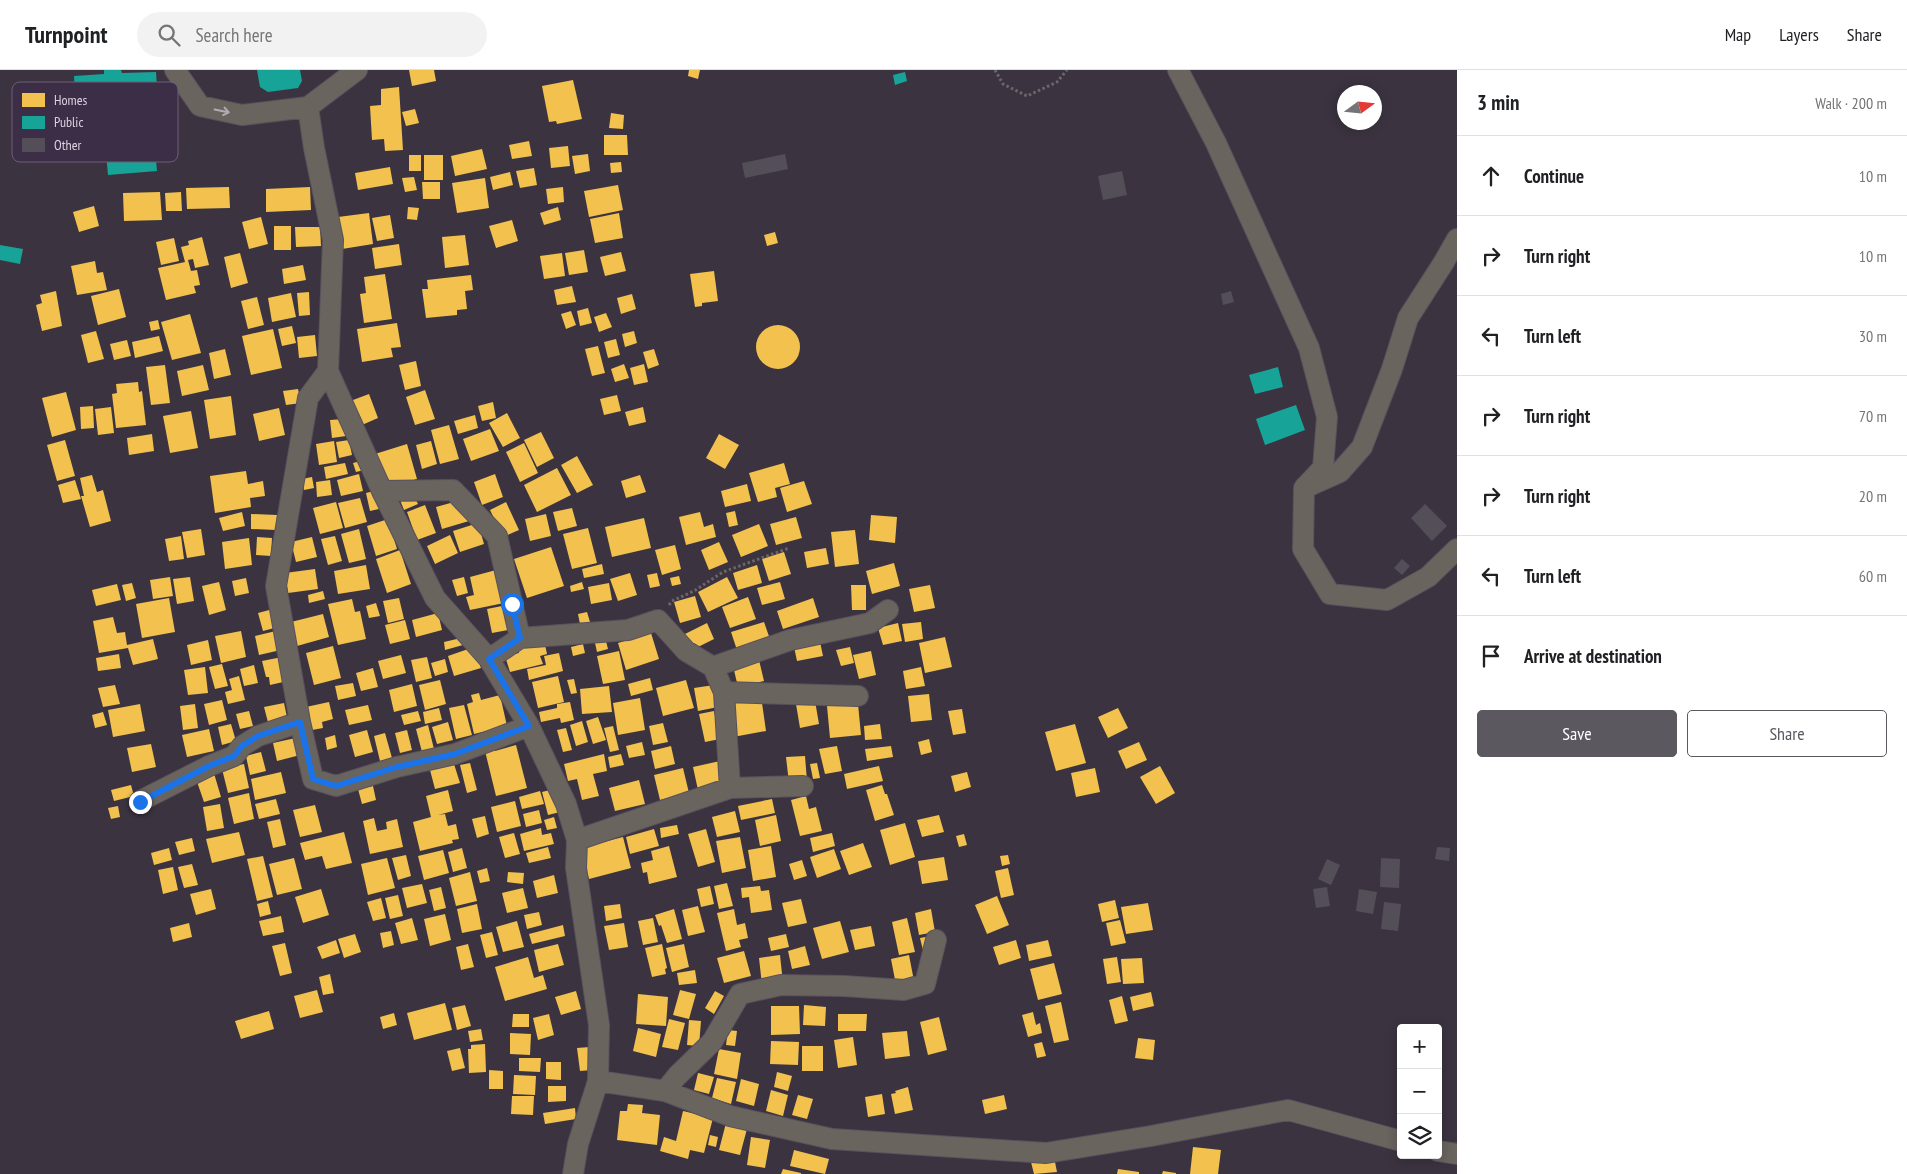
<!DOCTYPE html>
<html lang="en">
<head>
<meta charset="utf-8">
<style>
  body { margin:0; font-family:"PT Sans Narrow",sans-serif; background:#f2f2f2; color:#202124 }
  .controls { position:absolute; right:15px; bottom:15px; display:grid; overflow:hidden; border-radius:5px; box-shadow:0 2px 12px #0003 }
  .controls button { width:45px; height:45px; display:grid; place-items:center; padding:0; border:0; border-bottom:1px solid #e0e0e0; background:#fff; color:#202124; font:25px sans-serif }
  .compass { position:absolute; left:1337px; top:15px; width:45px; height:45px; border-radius:50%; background:#fff; box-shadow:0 2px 12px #0003; rotate:75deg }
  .stop { position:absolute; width:15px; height:15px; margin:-11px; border:4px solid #1a73e8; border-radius:50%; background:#fff }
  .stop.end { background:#1a73e8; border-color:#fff; box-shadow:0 1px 5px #0008 }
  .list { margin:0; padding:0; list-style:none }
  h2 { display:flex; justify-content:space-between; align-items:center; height:65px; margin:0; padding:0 20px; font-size:21px }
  h2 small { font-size:16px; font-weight:400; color:#757577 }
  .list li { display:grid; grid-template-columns:32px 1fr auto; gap:15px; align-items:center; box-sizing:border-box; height:80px; padding:0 20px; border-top:1px solid #e0e0e0 }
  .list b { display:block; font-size:19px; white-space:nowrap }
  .list em { font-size:16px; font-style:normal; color:#757577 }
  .actions { display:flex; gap:10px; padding:15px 20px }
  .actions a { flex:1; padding:11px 0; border:1px solid #5b5860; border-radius:5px; text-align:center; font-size:18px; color:#5b5860 }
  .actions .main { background:#5b5860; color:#fff }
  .icon { flex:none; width:28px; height:28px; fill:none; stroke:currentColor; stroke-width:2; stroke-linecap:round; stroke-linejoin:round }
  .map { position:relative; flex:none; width:1457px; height:1104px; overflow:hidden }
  header { display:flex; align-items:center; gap:30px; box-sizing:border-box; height:70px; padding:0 25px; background:#fff; border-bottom:1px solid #e0e0e0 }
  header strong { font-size:24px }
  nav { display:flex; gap:28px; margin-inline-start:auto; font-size:18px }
  .search { width:350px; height:45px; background:#f2f2f2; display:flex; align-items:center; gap:12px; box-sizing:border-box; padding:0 18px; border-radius:28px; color:#757577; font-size:19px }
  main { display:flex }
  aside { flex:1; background:#fff }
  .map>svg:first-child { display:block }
  .homes { fill:#f2c14e }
  .public { fill:#17a398 }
  .building { fill:#544e58 }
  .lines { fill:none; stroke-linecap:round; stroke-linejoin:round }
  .minor-casing { stroke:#58515c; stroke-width:22 }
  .path { stroke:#6c6767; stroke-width:3; stroke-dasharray:2.5 2.5; stroke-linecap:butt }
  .minor { stroke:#6a645f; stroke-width:20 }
  .oneway { stroke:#b3acb4 }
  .route { stroke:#1a73e8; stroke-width:6 }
  .key { fill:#3c2e46; stroke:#6c5f75; stroke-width:1 }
  .key-label { font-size:14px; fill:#dbd2e2 }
</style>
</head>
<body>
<header>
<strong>Turnpoint</strong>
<div class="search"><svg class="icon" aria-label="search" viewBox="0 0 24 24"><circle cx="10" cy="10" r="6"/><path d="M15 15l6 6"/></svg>Search here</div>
<nav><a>Map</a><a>Layers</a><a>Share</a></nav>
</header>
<main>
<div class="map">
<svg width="1457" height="1104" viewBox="0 0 1457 1104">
  <rect width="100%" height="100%" fill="#3b3440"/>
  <path class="homes" d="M 409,0 L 434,0 L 436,11 L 412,16 Z
    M 689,0 L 700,0 L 698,9 L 688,6 Z
    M 573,10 L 582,49 L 557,54 L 556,51 L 549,52 L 542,16 Z
    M 399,17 L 403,80 L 385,81 L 384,69 L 372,70 L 370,36 L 381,35 L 381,19 Z
    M 415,39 L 419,53 L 406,56 L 402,42 Z
    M 611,43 L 624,45 L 623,59 L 609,58 Z
    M 604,65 L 627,65 L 628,85 L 604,85 Z
    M 529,71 L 532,86 L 512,89 L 509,75 Z
    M 568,76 L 570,96 L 551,98 L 549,78 Z
    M 482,79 L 487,99 L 455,106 L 451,86 Z
    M 588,84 L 590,101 L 575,104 L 572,86 Z
    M 409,85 L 421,85 L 421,101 L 409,101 Z
    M 424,85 L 443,85 L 443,110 L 424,110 Z
    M 621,92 L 622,102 L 611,103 L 610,93 Z
    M 390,97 L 393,114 L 358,120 L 355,103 Z
    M 534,98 L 537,115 L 520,118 L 516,101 Z
    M 510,102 L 513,115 L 493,120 L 490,107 Z
    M 414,107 L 417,120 L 405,122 L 402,108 Z
    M 485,108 L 489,138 L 457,143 L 452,113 Z
    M 422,112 L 440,112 L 440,129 L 423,129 Z
    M 618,115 L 623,140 L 589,147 L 584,121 Z
    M 229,117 L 230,138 L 187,139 L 186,118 Z
    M 310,117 L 311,140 L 266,142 L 266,119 Z
    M 563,117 L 564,132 L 548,134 L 546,119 Z
    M 160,122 L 162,150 L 124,151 L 123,123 Z
    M 181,122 L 182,141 L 166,141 L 165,123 Z
    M 94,136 L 99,156 L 79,162 L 73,142 Z
    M 408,137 L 419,138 L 417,150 L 407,149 Z
    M 558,137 L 561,150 L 544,155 L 540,143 Z
    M 369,143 L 373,174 L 342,179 L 338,147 Z
    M 619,143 L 623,168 L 595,173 L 590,149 Z
    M 390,145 L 394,168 L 377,171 L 372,148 Z
    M 261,147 L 268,174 L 249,179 L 242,152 Z
    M 512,150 L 518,171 L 496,178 L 489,156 Z
    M 274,156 L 291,156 L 291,180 L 274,180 Z
    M 295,157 L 320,157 L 321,176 L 296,177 Z
    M 775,162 L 778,173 L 767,176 L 764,165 Z
    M 465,165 L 469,195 L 445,198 L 442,167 Z
    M 202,167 L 209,195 L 195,198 L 193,189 L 188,190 L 191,201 L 197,200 L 200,215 L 194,216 L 196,223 L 166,230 L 158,198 L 185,192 L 181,177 L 189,175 L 188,171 Z
    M 174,168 L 179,191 L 161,195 L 156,172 Z
    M 399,174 L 402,195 L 375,199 L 372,178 Z
    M 584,180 L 588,202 L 569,205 L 565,183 Z
    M 621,182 L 626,201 L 605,206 L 600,187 Z
    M 240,183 L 248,213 L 231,218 L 224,187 Z
    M 562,183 L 565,206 L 544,209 L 540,186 Z
    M 95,191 L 97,203 L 103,202 L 107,220 L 77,225 L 71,196 Z
    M 303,195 L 306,210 L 284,214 L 282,199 Z
    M 714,201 L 718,231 L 702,233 L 702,236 L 695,237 L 690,204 Z
    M 385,204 L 392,249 L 364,253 L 360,224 L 366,223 L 364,207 Z
    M 471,205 L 473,220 L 465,221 L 467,239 L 457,240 L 457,245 L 426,248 L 422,219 L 428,219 L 427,210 Z
    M 572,216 L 576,232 L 557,235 L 554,220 Z
    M 119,219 L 126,247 L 98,255 L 91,226 Z
    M 56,221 L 62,256 L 42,261 L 36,235 L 42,233 L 40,225 Z
    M 309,222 L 310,245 L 299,246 L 297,223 Z
    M 291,223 L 296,247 L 272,252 L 268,228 Z
    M 632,224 L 636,239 L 621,244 L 617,228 Z
    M 257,227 L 264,255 L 248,259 L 241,231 Z
    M 588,238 L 592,253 L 580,256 L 577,241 Z
    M 571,241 L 576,255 L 566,259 L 561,244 Z
    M 606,243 L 612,257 L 599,262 L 594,247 Z
    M 190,244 L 201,283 L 172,290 L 161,252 Z
    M 158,250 L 160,259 L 151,261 L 149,252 Z
    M 397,253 L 401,277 L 391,278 L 393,287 L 362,292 L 357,259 Z
    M756 277a22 22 0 1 1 44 0a22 22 0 1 1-44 0Z
    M 292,256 L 296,273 L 282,276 L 278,259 Z
    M 273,259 L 282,298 L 251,305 L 242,266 Z
    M 96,261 L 104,289 L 88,293 L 81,265 Z
    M 634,261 L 637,273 L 625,277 L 622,264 Z
    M 315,265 L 317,286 L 299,288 L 297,267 Z
    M 159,266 L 163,281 L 135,288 L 132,272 Z
    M 616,269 L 620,285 L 608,288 L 604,272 Z
    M 127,270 L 131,286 L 114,290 L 110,274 Z
    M 598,276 L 605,303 L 592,306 L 585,279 Z
    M 225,279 L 231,305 L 214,309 L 209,283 Z
    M 654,279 L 659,295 L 648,299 L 643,282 Z
    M 416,291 L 421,316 L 405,320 L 399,295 Z
    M 624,294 L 629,308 L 615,312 L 611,299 Z
    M 644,294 L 648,312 L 634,315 L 630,298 Z
    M 165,295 L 170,333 L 151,335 L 146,297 Z
    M 203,295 L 209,320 L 182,326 L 177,301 Z
    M 138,312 L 139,322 L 142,321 L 146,355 L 116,358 L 112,324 L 117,323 L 116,314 Z
    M 298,319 L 301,333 L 286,335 L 283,321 Z
    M 425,320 L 435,349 L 415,355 L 406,327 Z
    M 66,322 L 76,360 L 52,367 L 42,328 Z
    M 369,324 L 378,348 L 355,358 L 345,333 Z
    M 617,325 L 621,341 L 604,345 L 600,329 Z
    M 231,326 L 236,365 L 210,369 L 204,330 Z
    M 493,332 L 496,348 L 482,351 L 478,336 Z
    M 93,336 L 94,358 L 81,359 L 80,337 Z
    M 111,337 L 114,363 L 98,365 L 95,339 Z
    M 643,337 L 646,352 L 629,356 L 625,342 Z
    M 279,338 L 285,365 L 259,371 L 253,344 Z
    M 191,341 L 198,378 L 170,383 L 163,346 Z
    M 507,343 L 520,368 L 503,377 L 489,353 Z
    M 475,345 L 478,358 L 458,364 L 454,351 Z
    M 344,349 L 346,366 L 332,368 L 330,350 Z
    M 449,355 L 459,389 L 440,394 L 431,360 Z
    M 490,359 L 499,381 L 471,391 L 463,369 Z
    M 541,362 L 554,388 L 537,397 L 524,370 Z
    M 152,364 L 154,381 L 129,385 L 127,368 Z
    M 719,364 L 739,375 L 725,399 L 706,388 Z
    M 65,370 L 75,406 L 57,411 L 47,375 Z
    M 349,370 L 352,385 L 339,388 L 336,372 Z
    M 334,371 L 337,392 L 319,395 L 316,374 Z
    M 431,371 L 437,394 L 422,399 L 416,375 Z
    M 524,373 L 538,403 L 520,412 L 506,382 Z
    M 407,374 L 417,409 L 385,418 L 375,384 Z
    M 577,386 L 593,415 L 577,423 L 561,395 Z
    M 361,391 L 364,400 L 356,402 L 353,393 Z
    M 345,393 L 348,404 L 326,409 L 324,397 Z
    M 784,393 L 790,414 L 775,418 L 777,427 L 758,432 L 749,403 Z
    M 557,398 L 571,425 L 537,442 L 524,415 Z
    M 246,401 L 248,414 L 263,411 L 265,426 L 250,428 L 251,437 L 215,443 L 210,406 Z
    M 359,404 L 363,421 L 341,426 L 337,410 Z
    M 495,404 L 503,427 L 482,435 L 474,412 Z
    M 92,405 L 97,422 L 103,420 L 111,451 L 90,457 L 81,426 L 84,426 L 80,408 Z
    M 640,405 L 646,422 L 626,428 L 621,411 Z
    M 312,407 L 314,418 L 304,420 L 302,409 Z
    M 75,410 L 81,429 L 63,433 L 58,415 Z
    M 330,410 L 332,425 L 317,427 L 316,412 Z
    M 804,411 L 812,434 L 787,442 L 780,418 Z
    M 747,414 L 751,431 L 725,437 L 721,421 Z
    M 374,421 L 379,439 L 370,441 L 366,423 Z
    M 413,424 L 418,434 L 404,440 L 400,430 Z
    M 360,428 L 367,452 L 345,458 L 338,433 Z
    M 336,432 L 343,458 L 320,464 L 313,438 Z
    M 454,432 L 456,439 L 464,436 L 469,451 L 442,459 L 436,437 Z
    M 506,432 L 519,460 L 503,467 L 490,440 Z
    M 425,435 L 436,463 L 417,470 L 407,442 Z
    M 572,438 L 577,456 L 558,461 L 553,442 Z
    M 735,441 L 738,455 L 729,457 L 726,443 Z
    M 242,442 L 245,456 L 223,461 L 219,448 Z
    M 700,442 L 704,457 L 713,454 L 716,467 L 686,475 L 679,447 Z
    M 251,444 L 277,445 L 276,460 L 251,459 Z
    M 546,444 L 551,466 L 530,471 L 525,449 Z
    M 871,445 L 897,447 L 895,473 L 869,470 Z
    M 796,447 L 802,468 L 776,475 L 770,454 Z
    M 644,448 L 651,478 L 612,487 L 605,457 Z
    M 388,449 L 397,479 L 376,486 L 367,456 Z
    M 478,453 L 484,474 L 460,482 L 453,461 Z
    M 759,454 L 768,476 L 741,487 L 732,465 Z
    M 588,458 L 597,493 L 572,499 L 563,464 Z
    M 201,459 L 205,485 L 187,488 L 182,462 Z
    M 359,459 L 366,489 L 349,493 L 341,464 Z
    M 855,460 L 859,494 L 835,497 L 831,462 Z
    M 450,465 L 458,483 L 435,494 L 427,476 Z
    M 181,466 L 184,489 L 169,491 L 165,469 Z
    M 335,466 L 342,491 L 328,495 L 321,469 Z
    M 257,467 L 272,468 L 271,486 L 256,485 Z
    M 312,467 L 317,487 L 296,492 L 291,472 Z
    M 249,468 L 252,495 L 225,499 L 222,472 Z
    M 719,472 L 728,492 L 709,500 L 701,480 Z
    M 675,475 L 681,499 L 662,505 L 655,480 Z
    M 551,477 L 564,516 L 527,528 L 514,489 Z
    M 826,478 L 829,494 L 807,498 L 804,482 Z
    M 400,480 L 411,514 L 387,523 L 376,489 Z
    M 784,482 L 791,504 L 769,511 L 762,489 Z
    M 894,493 L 900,516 L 872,524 L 866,501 Z
    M 602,494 L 604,504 L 584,508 L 582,499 Z
    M 366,495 L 370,519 L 338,524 L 334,501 Z
    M 757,495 L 762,513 L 738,520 L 733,503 Z
    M 315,499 L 318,519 L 288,523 L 285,503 Z
    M 496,500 L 504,533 L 470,540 L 466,527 L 474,525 L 470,507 Z
    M 630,503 L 637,525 L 618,531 L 610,509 Z
    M 657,503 L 660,516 L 650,518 L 647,505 Z
    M 679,506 L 681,514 L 672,516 L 670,508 Z
    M 170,507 L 173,526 L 153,529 L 150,510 Z
    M 190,507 L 194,531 L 177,534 L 173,509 Z
    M 464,507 L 468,523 L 457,526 L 452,510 Z
    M 727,507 L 738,528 L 708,542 L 698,522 Z
    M 246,508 L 249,523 L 235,526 L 232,511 Z
    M 219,512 L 226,540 L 209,545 L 202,516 Z
    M 582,512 L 584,519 L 571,522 L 570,516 Z
    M 780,512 L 785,529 L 762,535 L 757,518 Z
    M 132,513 L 136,528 L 126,531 L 122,515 Z
    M 609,513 L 612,530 L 591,534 L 588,517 Z
    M 117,514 L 121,530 L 96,536 L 92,520 Z
    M 851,515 L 866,515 L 866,540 L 852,540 Z
    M 930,515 L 935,538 L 914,542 L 909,519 Z
    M 323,521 L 325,529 L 309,533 L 308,525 Z
    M 695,526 L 701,547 L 680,553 L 674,532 Z
    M 748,527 L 756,549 L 730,558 L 722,537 Z
    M 169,528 L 175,562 L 142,568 L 136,534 Z
    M 399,528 L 404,549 L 388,553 L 383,531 Z
    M 813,528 L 819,547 L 783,559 L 777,541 Z
    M 352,529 L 355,542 L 360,541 L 366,569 L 338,575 L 328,534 Z
    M 376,533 L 380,546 L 369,548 L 366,536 Z
    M 502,536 L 508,560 L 492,563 L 487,539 Z
    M 273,539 L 278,557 L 263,561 L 258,543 Z
    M 587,542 L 590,552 L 580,554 L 578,544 Z
    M 438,543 L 442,560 L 416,567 L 412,550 Z
    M 323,544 L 329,567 L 297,576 L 291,552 Z
    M 113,547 L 117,563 L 125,562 L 127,575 L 153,569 L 158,589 L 133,595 L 128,578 L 99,583 L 93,551 Z
    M 405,550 L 410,569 L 390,574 L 385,555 Z
    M 764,552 L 771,572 L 738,583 L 731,562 Z
    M 921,552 L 923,569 L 905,572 L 902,554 Z
    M 707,553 L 714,569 L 690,581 L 683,565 Z
    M 898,553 L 902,571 L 883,575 L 878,558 Z
    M 280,560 L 285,579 L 259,585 L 255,566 Z
    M 241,561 L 246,587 L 221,593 L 215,566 Z
    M 651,563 L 659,589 L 626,600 L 618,573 Z
    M 819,567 L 823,586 L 797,591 L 793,572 Z
    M 945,567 L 952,597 L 925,603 L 919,573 Z
    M 461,568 L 463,575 L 445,580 L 444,572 Z
    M 208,570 L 212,590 L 191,595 L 187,575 Z
    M 544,570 L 547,584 L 540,586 L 543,594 L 510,602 L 505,586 L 519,583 L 517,576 Z
    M 606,571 L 608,579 L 597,582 L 595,573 Z
    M 583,574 L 585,583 L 573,586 L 571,577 Z
    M 333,576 L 341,608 L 314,615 L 306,583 Z
    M 474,577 L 481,598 L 454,606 L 448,586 Z
    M 850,577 L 854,593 L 841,596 L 836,580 Z
    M 619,581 L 625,610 L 603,614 L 597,586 Z
    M 871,581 L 876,605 L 859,609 L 853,585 Z
    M 559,583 L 563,601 L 529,610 L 527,599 L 546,595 L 544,586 Z
    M 119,584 L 121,598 L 98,601 L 96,588 Z
    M 401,585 L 406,603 L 383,609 L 378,591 Z
    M 287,586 L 292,610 L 270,615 L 269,607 L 266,607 L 262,591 Z
    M 427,587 L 432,608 L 416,612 L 411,590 Z
    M 445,589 L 448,602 L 435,606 L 431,593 Z
    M 759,590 L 764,611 L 738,617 L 733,596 Z
    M 222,594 L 228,616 L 215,619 L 209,597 Z
    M 254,595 L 258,613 L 244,616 L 240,599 Z
    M 205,597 L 208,623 L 188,625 L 184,600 Z
    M 921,597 L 925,616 L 906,619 L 903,601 Z
    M 373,598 L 378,617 L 361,621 L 356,603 Z
    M 239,606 L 245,630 L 228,634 L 225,622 L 232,620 L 229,609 Z
    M 558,606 L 564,632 L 538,638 L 532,612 Z
    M 650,608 L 653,620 L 631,626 L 628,614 Z
    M 574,609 L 577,623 L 571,624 L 567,610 Z
    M 440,610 L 446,634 L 425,640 L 419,615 Z
    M 686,610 L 694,638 L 663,646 L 656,618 Z
    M 353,613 L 356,626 L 338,630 L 335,616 Z
    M 412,614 L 417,636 L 394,642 L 389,620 Z
    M 115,615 L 120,634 L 103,637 L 98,618 Z
    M 714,615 L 718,637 L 698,641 L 694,618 Z
    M 609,616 L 612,642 L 582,644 L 580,619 Z
    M 479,623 L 481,630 L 500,625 L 507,656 L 474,664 L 467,634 L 473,632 L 471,625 Z
    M 929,624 L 932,650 L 911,652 L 908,626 Z
    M 761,626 L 766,661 L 733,667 L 727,632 Z
    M 640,628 L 645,660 L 618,665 L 613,633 Z
    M 222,630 L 227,650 L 209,655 L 204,634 Z
    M 815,631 L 819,654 L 800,658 L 796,634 Z
    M 329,632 L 333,649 L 322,652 L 323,658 L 312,660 L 306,637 Z
    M 570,632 L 574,650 L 561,653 L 560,648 L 541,652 L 539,642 L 557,638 L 557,634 Z
    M 284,633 L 288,652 L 269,656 L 264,637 Z
    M 140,634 L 145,661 L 113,667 L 108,640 Z
    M 195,634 L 198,658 L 183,660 L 180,636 Z
    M 858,634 L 861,665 L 830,668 L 827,636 Z
    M 368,635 L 372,650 L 349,655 L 345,640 Z
    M 464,635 L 472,665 L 456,669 L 449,638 Z
    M 439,638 L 442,650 L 425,654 L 423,642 Z
    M 1118,638 L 1128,658 L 1108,668 L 1098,647 Z
    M 962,639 L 966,663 L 953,665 L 948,641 Z
    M 249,641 L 253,656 L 240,659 L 236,644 Z
    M 418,641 L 421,651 L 404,655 L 401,645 Z
    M 714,641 L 720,669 L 705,672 L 699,644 Z
    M 103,642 L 107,655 L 95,658 L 92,645 Z
    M 598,647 L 606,670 L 593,674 L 586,651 Z
    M 582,651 L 588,672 L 576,676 L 570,655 Z
    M 448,652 L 453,670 L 437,674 L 432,657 Z
    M 663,653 L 668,672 L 653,675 L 649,656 Z
    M 231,654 L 236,671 L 222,675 L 218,657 Z
    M 880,654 L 882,669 L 865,670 L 864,656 Z
    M 1075,654 L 1086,693 L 1056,701 L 1045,662 Z
    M 428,655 L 434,679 L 422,682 L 416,659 Z
    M 613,656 L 619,680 L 610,682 L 604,658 Z
    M 566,658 L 572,680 L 563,682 L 557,660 Z
    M 209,659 L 214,681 L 187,687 L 182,665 Z
    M 367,660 L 373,682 L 355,687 L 349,665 Z
    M 407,660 L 412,680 L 400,683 L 395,663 Z
    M 385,663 L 392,688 L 380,691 L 374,666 Z
    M 335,665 L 337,677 L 327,680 L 325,668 Z
    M 300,667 L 304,684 L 277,691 L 273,673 Z
    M 929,669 L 932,682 L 921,685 L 918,672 Z
    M 642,672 L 645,685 L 629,688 L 626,676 Z
    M 1139,672 L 1147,690 L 1126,699 L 1118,681 Z
    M 151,674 L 156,697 L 132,702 L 127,678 Z
    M 516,675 L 527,718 L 496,726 L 485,681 L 495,678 L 495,681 Z
    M 671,676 L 675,694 L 655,699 L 651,681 Z
    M 837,676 L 842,701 L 825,704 L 819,679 Z
    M 891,676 L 893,687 L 867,691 L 865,679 Z
    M 261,682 L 266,701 L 250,705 L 246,686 Z
    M 604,684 L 607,701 L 593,704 L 599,726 L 582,730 L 577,709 L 568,711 L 564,694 Z
    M 621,684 L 624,695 L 610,698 L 608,687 Z
    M 805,686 L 807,711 L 789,713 L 786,687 Z
    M 720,691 L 725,714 L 698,720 L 693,697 Z
    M 470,693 L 477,720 L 467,723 L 460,695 Z
    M 817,693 L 820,708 L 813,709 L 810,694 Z
    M 244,694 L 249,718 L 228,723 L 222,699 Z
    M 454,694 L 460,713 L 435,719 L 430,700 Z
    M 879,696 L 883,711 L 847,719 L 844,704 Z
    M 1160,696 L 1175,723 L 1156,734 L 1140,707 Z
    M 683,698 L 689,723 L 660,730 L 654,705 Z
    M 1095,698 L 1100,722 L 1076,727 L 1071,703 Z
    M 213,700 L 221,727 L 204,732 L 195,706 Z
    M 281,702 L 286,723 L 255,730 L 251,709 Z
    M 967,702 L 971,717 L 955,722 L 951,706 Z
    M 639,710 L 645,734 L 615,741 L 609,718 Z
    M 131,715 L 134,726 L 114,731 L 111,720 Z
    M 882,715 L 885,724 L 887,724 L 894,745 L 875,751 L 866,720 Z
    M 373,716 L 376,730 L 362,734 L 358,719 Z
    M 554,719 L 560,742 L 548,745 L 542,722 Z
    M 448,720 L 453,741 L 438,745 L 445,744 L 448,756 L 456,754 L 459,769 L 452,770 L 453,773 L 420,781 L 413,752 L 431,747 L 426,726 Z
    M 540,721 L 544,734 L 522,739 L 519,727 Z
    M 249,723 L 254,749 L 234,754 L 228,728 Z
    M 806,726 L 809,739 L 816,737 L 822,761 L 800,766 L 791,730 Z
    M 276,729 L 280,744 L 259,749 L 255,734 Z
    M 772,729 L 775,743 L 741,750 L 738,736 Z
    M 515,731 L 521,756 L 497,762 L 491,737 Z
    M 220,734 L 224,758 L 207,761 L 203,737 Z
    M 315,735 L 322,762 L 300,767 L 293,740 Z
    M 118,736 L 120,747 L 111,749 L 108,738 Z
    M 539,740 L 542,753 L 526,757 L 523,744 Z
    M 735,741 L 740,762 L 717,767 L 712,747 Z
    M 776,745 L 781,771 L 760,776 L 755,750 Z
    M 939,745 L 944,762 L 922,767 L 917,750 Z
    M 485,746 L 489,764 L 477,768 L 472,749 Z
    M 554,747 L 557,758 L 547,760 L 544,750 Z
    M 374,748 L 377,761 L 387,759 L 386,752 L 397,749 L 403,777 L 370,784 L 363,751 Z
    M 280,749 L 286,775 L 273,778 L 267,752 Z
    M 905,753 L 915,787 L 890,795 L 880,760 Z
    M 677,755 L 679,764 L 661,768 L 660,758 Z
    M 541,758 L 542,765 L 551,763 L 554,774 L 524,781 L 520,764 Z
    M 654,759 L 659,776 L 630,784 L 626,767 Z
    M 706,759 L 715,792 L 698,797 L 688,764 Z
    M 239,762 L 245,785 L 212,793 L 206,769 Z
    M 344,762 L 352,793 L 326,799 L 322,786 L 305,790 L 300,773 Z
    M 514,763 L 520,784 L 505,788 L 499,767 Z
    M 832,763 L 835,776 L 813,782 L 810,768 Z
    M 964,764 L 967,775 L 959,777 L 956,766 Z
    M 623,767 L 631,798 L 589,809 L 581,778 Z
    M 740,767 L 746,798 L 722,803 L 716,771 Z
    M 192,768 L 195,781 L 179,785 L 175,772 Z
    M 863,773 L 872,797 L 849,805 L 840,781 Z
    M 669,776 L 677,807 L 649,814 L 647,802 L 643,803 L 641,793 L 653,790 L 651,781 Z
    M 771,776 L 776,807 L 753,811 L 748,780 Z
    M 548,777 L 551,788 L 529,793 L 526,783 Z
    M 169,778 L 172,790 L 154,795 L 151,783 Z
    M 462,778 L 467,798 L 453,802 L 448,782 Z
    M 834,779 L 841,799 L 817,808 L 810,787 Z
    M 443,780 L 449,803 L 424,810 L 418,786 Z
    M 406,785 L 411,806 L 398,810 L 392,788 Z
    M 1008,785 L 1010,794 L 1002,796 L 1000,786 Z
    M 263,786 L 273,827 L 257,831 L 247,789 Z
    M 944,787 L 948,810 L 922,814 L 918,791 Z
    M 294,788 L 302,819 L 277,825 L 269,794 Z
    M 387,788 L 395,818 L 368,825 L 361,794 Z
    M 802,790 L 807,806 L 794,810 L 789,794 Z
    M 192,794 L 198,815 L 184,818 L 178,797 Z
    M 173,797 L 178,820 L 163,824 L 158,800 Z
    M 487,798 L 490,811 L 480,813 L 477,801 Z
    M 1008,798 L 1014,825 L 1001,828 L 995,801 Z
    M 470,802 L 477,831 L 456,836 L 449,808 Z
    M 508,802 L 524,803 L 523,814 L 507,812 Z
    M 554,805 L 558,823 L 537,828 L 533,811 Z
    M 727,813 L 733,836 L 719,839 L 714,816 Z
    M 422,814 L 427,833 L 407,838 L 402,818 Z
    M 710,816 L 714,834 L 701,837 L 697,819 Z
    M 760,816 L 761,821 L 769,820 L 772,840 L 751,843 L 749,827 L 742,828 L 741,818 Z
    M 441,817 L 446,838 L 434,841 L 429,820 Z
    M 523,818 L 528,838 L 507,843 L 502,823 Z
    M 211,819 L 216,839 L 196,845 L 190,824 Z
    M 321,819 L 329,845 L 303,853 L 295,827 Z
    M 398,825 L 403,846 L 390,849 L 385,828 Z
    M 997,826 L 1009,855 L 987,864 L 975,835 Z
    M 381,828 L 386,848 L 373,851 L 367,832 Z
    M 801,829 L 807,853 L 788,857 L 782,833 Z
    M 1115,830 L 1119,848 L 1102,852 L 1098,834 Z
    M 268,831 L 271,844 L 260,847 L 257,834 Z
    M 1148,833 L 1153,860 L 1126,864 L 1121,837 Z
    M 477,834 L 482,859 L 462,863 L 457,839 Z
    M 620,834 L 622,848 L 606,851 L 604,836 Z
    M 698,836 L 705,862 L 688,866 L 682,840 Z
    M 674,839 L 682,869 L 667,873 L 661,855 L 659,856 L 655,845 Z
    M 734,839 L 737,855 L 745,853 L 748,868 L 739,870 L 741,877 L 726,881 L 717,843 Z
    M 931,839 L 935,862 L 919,865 L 915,843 Z
    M 539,842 L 542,855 L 527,859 L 524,845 Z
    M 445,844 L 451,870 L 430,876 L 424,849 Z
    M 281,846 L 284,862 L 263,866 L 259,851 Z
    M 412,848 L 418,870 L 401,874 L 395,853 Z
    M 653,848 L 658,872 L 643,875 L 638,851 Z
    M 907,848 L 915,882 L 899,885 L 892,852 Z
    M 1120,850 L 1126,873 L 1111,876 L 1106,853 Z
    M 517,851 L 524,877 L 503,882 L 496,857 Z
    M 840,851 L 849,882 L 822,889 L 813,858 Z
    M 189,853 L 192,867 L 173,872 L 170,858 Z
    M 624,853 L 628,877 L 609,880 L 604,856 Z
    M 563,855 L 565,866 L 532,874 L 529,864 Z
    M 871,856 L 875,876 L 855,880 L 850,860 Z
    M 391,861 L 394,875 L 383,878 L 380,863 Z
    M 492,862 L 498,885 L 486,888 L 480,865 Z
    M 355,864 L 361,882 L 344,888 L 338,869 Z
    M 786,864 L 789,877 L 771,881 L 768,868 Z
    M 931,866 L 934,878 L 923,880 L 920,868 Z
    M 336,870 L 340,883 L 322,889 L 317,877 Z
    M 1016,870 L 1021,888 L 999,895 L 993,877 Z
    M 1048,870 L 1052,886 L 1029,891 L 1026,875 Z
    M 285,873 L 292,903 L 280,906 L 272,876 Z
    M 468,874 L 474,897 L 461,900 L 456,877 Z
    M 558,874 L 564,895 L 539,902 L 534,880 Z
    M 662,874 L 667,898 L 665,899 L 666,904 L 652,907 L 645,878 Z
    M 684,874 L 689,897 L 672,902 L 666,878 Z
    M 805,876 L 810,895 L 792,899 L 788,881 Z
    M 744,881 L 751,906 L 724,913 L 717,888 Z
    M 780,885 L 783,913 L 762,915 L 759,888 Z
    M 909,885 L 914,911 L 896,915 L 891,889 Z
    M 528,887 L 534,908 L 543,905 L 547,919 L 505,931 L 495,897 Z
    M 1117,887 L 1121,912 L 1107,914 L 1103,889 Z
    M 1142,888 L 1144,913 L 1123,914 L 1121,889 Z
    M 1054,893 L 1062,924 L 1038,930 L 1030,899 Z
    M 695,900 L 697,913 L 679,915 L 677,903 Z
    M 330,904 L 334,923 L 323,925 L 319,907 Z
    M 317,920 L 323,942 L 300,948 L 294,926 Z
    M 680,920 L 696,924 L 689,949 L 673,945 Z
    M 576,921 L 581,939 L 561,945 L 555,927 Z
    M 715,921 L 724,926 L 714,944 L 705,938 Z
    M 1151,922 L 1154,936 L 1133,941 L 1130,927 Z
    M 638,924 L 668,927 L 666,956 L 636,954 Z
    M 1122,926 L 1128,951 L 1115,954 L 1109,930 Z
    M 1061,932 L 1069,970 L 1054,973 L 1045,936 Z
    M 445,933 L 452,960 L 414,970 L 407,943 Z
    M 465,935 L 471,956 L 457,960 L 452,938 Z
    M 804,935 L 826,937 L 825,956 L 803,955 Z
    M 771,936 L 799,936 L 800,964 L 771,965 Z
    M 269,941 L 274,959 L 241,969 L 235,951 Z
    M 1033,942 L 1036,955 L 1040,953 L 1042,963 L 1028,967 L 1022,945 Z
    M 394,943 L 397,955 L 383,959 L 380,947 Z
    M 513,944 L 529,944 L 529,957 L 512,957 Z
    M 549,944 L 554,965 L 538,970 L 533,948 Z
    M 838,944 L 867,944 L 866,961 L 838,961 Z
    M 939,947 L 947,980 L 928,985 L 920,952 Z
    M 669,949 L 685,953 L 678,980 L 662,977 Z
    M 689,950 L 701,951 L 699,976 L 687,975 Z
    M 638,958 L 661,964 L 656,987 L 633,981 Z
    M 481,959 L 483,970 L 470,972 L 468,961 Z
    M 728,960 L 737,961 L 735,976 L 726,975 Z
    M 907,961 L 910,986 L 885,989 L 882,963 Z
    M 510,963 L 531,964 L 530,985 L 510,984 Z
    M 853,967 L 857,995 L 838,998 L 834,970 Z
    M 1138,968 L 1155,970 L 1153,990 L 1135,988 Z
    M 771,971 L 799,972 L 798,995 L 770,994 Z
    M 1042,972 L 1046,986 L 1037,988 L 1034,974 Z
    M 485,974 L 486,1002 L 469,1003 L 468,979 L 471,979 L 471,975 Z
    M 802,976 L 823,976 L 823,1001 L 802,1001 Z
    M 590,977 L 592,1000 L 580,1001 L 577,978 Z
    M 460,978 L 465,998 L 452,1001 L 447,981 Z
    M 719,979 L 741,983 L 737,1009 L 714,1004 Z
    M 519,988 L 541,988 L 540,1002 L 519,1001 Z
    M 546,992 L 561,992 L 561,1010 L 546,1009 Z
    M 489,1000 L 503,1001 L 503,1019 L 489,1019 Z
    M 777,1002 L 792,1006 L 788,1021 L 774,1017 Z
    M 698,1003 L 714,1007 L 709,1024 L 694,1020 Z
    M 514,1005 L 536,1006 L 535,1025 L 513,1024 Z
    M 717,1008 L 736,1012 L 731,1034 L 712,1028 Z
    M 741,1009 L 759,1014 L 754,1036 L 736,1031 Z
    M 548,1016 L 566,1016 L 566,1031 L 548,1032 Z
    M 908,1017 L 913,1040 L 895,1044 L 891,1024 L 896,1023 L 895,1021 Z
    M 771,1020 L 788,1025 L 783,1046 L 766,1041 Z
    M 882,1024 L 885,1044 L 868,1047 L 865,1027 Z
    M 798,1025 L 813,1029 L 807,1049 L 792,1045 Z
    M 1004,1025 L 1007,1039 L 985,1044 L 982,1030 Z
    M 512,1026 L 534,1026 L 533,1045 L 511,1044 Z
    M 628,1034 L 643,1035 L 642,1043 L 660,1045 L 657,1075 L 617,1070 L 620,1041 L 627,1041 Z
    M 575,1038 L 576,1049 L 545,1054 L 543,1043 Z
    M 683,1041 L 713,1048 L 704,1083 L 690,1080 L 688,1089 L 660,1081 L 664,1067 L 676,1071 Z
    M 726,1053 L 747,1059 L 740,1085 L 719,1080 Z
    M 710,1065 L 718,1067 L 716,1077 L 708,1075 Z
    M 751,1067 L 770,1070 L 765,1098 L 747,1095 Z
    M 1193,1077 L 1221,1080 L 1218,1104 L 1190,1104 Z
    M 794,1080 L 829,1089 L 825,1104 L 790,1096 Z
    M 1054,1087 L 1057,1102 L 1034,1104 L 1031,1092 Z
    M 783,1099 L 801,1103 L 801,1104 L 781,1104 Z
    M 1118,1099 L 1139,1102 L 1139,1104 L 1117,1104 Z
    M 1163,1101 L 1176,1103 L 1176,1104 L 1162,1104 Z"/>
  <path class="public" d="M 104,0 L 121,0 L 122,3 L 156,2 L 157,17 L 169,16 L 170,39 L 158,39 L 158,52 L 77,55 L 74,6 L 104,4 Z
    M 257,0 L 300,0 L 302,11 L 298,18 L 268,22 L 260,17 Z
    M 905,2 L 907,11 L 895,15 L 893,5 Z
    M 153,58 L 157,101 L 108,105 L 104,62 Z
    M 0,175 L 23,179 L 20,194 L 0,190 Z
    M 1278,297 L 1283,317 L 1255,324 L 1249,305 Z
    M 1296,335 L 1305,360 L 1265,375 L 1256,349 Z"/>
  <path class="building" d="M 785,84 L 788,99 L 745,108 L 742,93 Z
    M 1122,101 L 1127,125 L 1103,130 L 1098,106 Z
    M 1231,221 L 1234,232 L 1223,235 L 1221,224 Z
    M 1425,434 L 1447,456 L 1432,471 L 1411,448 Z
    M 1402,489 L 1410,496 L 1402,505 L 1394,498 Z
    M 1437,777 L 1450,778 L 1449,791 L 1435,789 Z
    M 1381,788 L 1400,789 L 1399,818 L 1380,817 Z
    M 1327,789 L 1340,795 L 1331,815 L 1318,809 Z
    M 1327,817 L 1330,836 L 1316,838 L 1313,819 Z
    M 1359,819 L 1377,822 L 1373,844 L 1356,841 Z
    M 1384,832 L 1401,834 L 1398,861 L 1381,859 Z"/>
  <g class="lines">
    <defs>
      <path id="minor" d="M 175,0 L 200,36 L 242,45 L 308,37 L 357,0
        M 1178,0 L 1216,73 L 1309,278 L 1327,347 L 1323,398 L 1304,418 L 1303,479 L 1330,524 L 1387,530 L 1428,507 L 1457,479
        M 308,37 L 314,78 L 333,170 L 328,301 L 382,421 L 435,528 L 489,589 L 529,656 L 566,734 L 577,770 L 576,798 L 599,955 L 598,1011
        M 328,301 L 308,328 L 276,516 L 300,652 L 313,709 L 336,716 L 397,697 L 455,684 L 529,656
        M 1311,415 L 1340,402 L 1362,377 L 1392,299 L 1408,248 L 1444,192 L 1457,169
        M 382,421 L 453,420 L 497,466 L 520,568 L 489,589
        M 520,568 L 628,560 L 658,550 L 686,581 L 713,597 L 724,622 L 730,718
        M 713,597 L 790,570 L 870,553 L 888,540
        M 724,622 L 858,626
        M 140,731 L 209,696 L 234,686 L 242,676 L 258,666 L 300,652
        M 577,770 L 730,718 L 803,716
        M 665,1021 L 677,1006 L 712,972 L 740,924 L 781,915 L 844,916 L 904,920 L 925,914 L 936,870
        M 1438,1081 L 1457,1084
        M 573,1104 L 578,1074 L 598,1011 L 665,1021 L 730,1046 L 832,1069 L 1046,1083 L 1151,1066 L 1288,1040 L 1401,1071"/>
    </defs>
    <use href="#minor" class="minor-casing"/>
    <path class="path" d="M 995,0 L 1003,14 L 1027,26 L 1057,12 L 1067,0
      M 669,535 L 672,531 L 694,521 L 723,502 L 789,478"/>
    <use href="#minor" class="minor"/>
  </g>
  <defs><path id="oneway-shaft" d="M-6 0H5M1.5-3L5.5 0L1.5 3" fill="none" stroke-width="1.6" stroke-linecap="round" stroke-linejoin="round" transform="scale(1.25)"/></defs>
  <use class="oneway" href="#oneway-shaft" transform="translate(222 41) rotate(11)"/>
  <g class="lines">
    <path class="route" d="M 140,732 L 209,696 L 234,686 L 242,676 L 258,666 L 300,652 L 313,709 L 336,716 L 397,697 L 455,684 L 529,656 L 489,589 L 520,568 L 512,534"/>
  </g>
  <rect x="12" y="12" width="166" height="80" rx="8" class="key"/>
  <rect x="22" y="23" width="23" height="14" fill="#f2c14e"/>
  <rect x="22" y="46" width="23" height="13" fill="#17a398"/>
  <rect x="22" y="68" width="23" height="14" fill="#544e58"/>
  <g class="key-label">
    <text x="54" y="35">Homes</text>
    <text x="54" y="57">Public</text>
    <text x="54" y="80">Other</text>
  </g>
</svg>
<div class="controls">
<button>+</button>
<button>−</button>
<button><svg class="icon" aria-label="layers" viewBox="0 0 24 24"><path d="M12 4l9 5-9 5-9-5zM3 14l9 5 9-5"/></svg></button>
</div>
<svg class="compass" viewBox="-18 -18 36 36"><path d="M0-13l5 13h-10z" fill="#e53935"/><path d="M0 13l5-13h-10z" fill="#757577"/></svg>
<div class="stop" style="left:512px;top:534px"></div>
<div class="stop end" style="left:140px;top:732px"></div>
</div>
<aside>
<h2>3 min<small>Walk · 200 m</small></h2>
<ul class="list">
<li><svg class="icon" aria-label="ahead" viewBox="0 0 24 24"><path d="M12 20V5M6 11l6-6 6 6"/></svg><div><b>Continue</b></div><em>10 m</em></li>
<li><svg class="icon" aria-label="right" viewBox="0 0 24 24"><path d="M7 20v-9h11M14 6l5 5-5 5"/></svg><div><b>Turn right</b></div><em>10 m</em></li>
<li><svg class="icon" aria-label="left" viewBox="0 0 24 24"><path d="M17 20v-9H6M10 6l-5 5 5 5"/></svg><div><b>Turn left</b></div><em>30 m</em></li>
<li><svg class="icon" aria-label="right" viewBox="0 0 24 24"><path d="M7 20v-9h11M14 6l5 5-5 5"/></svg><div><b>Turn right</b></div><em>70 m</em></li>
<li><svg class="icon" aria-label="right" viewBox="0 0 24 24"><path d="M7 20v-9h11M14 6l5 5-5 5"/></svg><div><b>Turn right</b></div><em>20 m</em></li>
<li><svg class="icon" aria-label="left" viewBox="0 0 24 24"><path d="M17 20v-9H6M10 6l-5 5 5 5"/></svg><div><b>Turn left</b></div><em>60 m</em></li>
<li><svg class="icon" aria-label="arrive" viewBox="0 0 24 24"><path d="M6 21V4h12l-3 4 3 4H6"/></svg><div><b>Arrive at destination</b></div></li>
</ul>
<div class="actions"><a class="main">Save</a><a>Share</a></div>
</aside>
</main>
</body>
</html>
